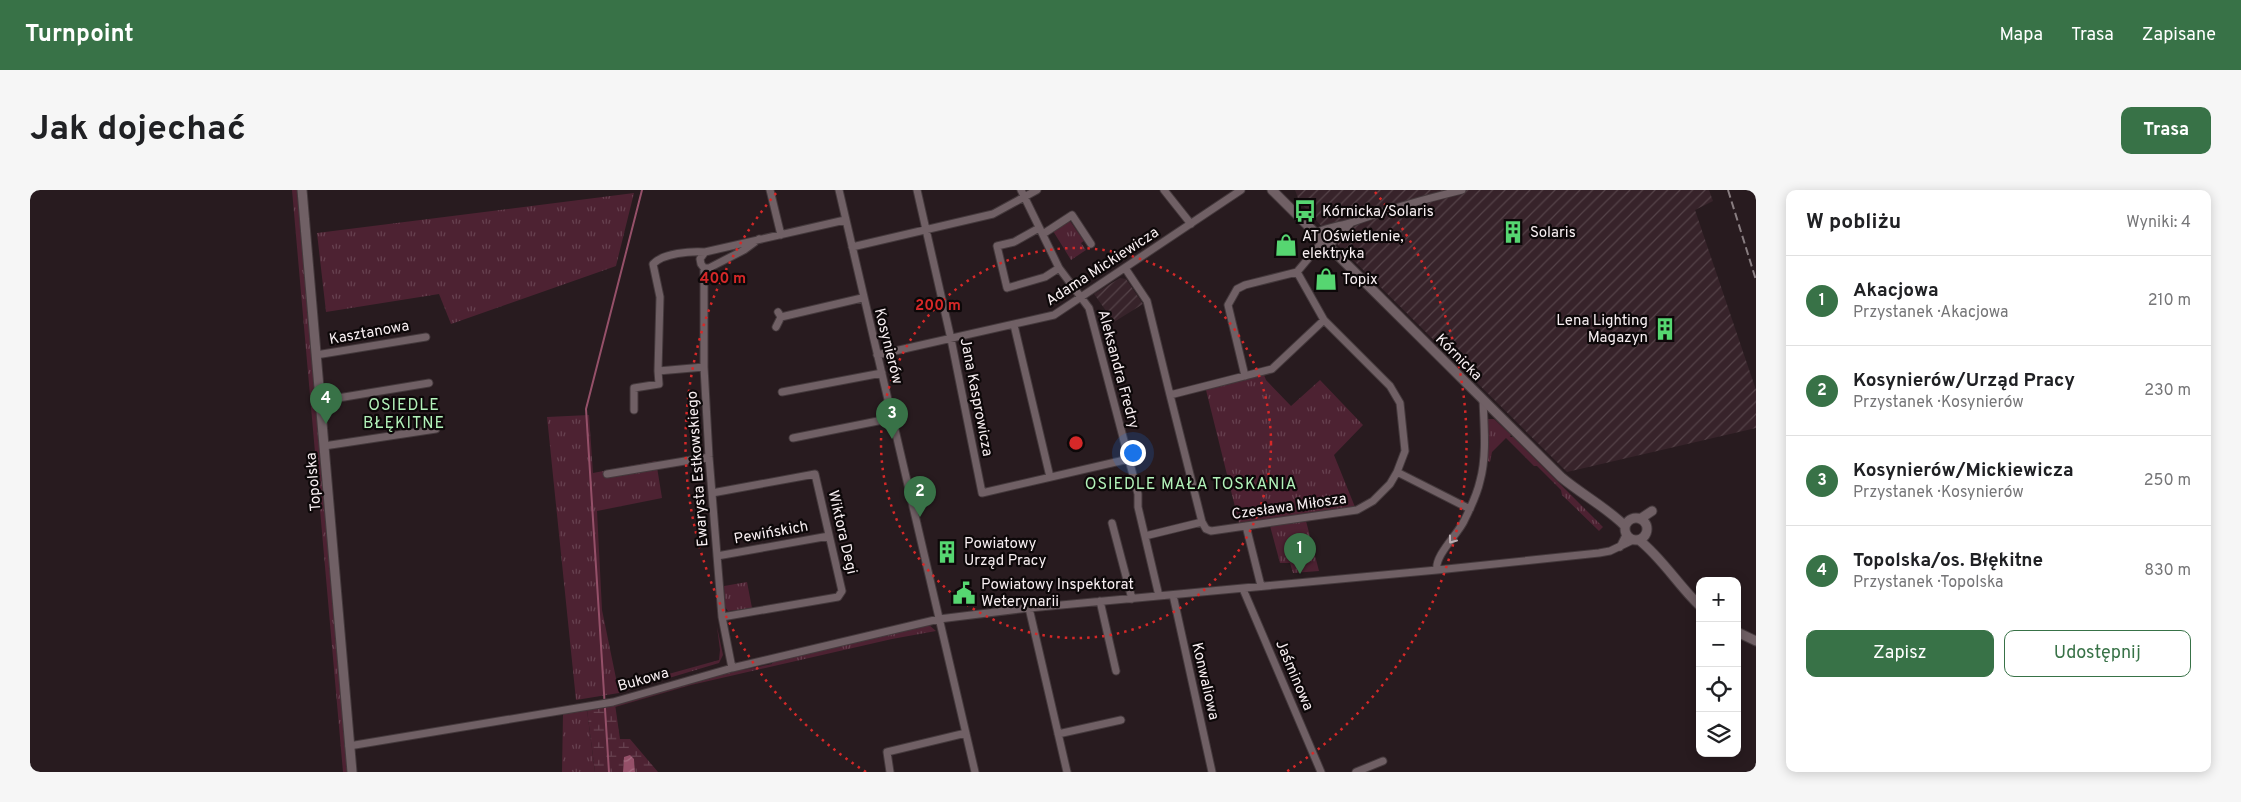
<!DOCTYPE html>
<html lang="pl">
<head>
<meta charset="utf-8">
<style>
  body { margin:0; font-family:Overpass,sans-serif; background:#f6f6f6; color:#202124 }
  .controls { position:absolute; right:15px; bottom:15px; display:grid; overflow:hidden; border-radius:10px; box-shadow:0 2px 12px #0003 }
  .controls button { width:45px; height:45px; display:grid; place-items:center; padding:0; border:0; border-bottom:1px solid #e0e0e0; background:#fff; color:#202124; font:25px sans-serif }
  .you { position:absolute; left:1102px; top:262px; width:18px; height:18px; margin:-12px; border:4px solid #fff; border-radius:50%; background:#1a73e8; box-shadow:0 0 0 8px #1a73e833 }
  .badge { display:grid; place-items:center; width:32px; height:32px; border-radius:50%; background:#387247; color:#fff; font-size:16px; font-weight:700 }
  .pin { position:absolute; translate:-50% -41px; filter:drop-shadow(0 1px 2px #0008) }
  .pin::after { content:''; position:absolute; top:26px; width:18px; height:15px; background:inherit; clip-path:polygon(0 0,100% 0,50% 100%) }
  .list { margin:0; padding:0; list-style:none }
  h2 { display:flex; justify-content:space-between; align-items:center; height:65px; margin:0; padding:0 20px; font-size:21px }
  h2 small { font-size:16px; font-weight:400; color:#757577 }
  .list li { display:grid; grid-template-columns:32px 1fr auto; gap:15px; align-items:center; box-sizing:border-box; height:90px; padding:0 20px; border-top:1px solid #e0e0e0 }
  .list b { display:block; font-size:19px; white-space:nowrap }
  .list p { margin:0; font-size:16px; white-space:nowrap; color:#757577 }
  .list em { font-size:16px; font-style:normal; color:#757577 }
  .actions { display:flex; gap:10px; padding:15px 20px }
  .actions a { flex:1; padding:11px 0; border:1px solid #387247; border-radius:10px; text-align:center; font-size:18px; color:#387247 }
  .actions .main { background:#387247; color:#fff }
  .icon { flex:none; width:28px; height:28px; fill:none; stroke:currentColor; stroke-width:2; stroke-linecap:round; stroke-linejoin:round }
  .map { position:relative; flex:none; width:1726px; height:582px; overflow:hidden; border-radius:10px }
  header { display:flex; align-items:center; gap:30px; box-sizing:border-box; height:70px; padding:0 25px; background:#387247; color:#fff }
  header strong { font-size:24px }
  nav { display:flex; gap:28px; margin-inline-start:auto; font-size:18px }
  .intro { display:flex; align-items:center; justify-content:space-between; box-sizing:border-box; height:120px; padding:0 30px }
  h1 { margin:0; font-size:35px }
  .button { padding:12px 22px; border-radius:10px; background:#387247; color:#fff; font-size:18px; font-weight:700 }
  main { display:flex; gap:30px; padding:0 30px }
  aside { flex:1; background:#fff; border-radius:10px; box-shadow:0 2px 12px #0003 }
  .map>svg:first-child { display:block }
  .industrial { fill:url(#industrial-furrows) }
  .grass { fill:url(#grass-tufts) }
  .wetland { fill:url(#wetland-marsh) }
  .water { fill:url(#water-waves) }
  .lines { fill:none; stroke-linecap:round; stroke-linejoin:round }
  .stream { stroke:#955069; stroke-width:2 }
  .minor-casing { stroke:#44393c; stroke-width:9 }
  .tertiary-casing { stroke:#44393c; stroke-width:11 }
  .minor { stroke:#706065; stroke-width:7 }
  .tertiary { stroke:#706065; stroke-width:9 }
  .rail { stroke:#887d80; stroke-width:2; stroke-dasharray:8 4; stroke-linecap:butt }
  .oneway { stroke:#bbafb3 }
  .ring { fill:none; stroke:#d62828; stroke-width:2.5; stroke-dasharray:2.5 5 }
  .labels { text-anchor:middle; stroke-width:4.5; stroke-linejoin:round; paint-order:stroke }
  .poi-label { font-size:15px; fill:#f8eff2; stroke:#0d0809; text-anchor:start }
  .street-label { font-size:15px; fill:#f8eff2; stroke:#0d0809 }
  .neighbourhood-label { font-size:16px; letter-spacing:1px; fill:#b3f3ba; stroke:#0d0809 }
  .centre { fill:#d62828; stroke:#0d0809; stroke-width:2.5 }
  .ring-label { font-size:15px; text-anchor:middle; font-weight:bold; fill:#d62828; stroke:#0d0809; stroke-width:4.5; stroke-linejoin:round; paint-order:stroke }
</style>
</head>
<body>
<header>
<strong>Turnpoint</strong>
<nav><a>Mapa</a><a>Trasa</a><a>Zapisane</a></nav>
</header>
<div class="intro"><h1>Jak dojechać</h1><a class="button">Trasa</a></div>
<main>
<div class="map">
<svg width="1726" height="582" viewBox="0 0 1726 582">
  <defs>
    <pattern id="industrial-furrows" width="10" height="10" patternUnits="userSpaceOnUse" patternTransform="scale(1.25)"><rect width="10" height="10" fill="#37232a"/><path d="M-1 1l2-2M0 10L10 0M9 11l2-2" fill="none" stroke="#554349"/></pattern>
    <pattern id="grass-tufts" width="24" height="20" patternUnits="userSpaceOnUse" patternTransform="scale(1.25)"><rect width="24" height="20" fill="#4d2232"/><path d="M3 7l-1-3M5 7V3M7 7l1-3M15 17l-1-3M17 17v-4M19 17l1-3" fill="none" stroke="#674250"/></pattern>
    <pattern id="wetland-marsh" width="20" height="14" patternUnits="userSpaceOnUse" patternTransform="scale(1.25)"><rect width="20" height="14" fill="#4d2232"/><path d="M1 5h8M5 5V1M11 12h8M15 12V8" fill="none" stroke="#674250"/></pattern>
    <pattern id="water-waves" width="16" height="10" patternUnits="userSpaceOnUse" patternTransform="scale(1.25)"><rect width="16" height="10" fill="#955069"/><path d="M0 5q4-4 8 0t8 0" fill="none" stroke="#a56a7f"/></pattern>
  </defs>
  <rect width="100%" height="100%" fill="#281b1f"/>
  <path class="industrial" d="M 1265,0 L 1679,0 L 1683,11 L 1665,20 L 1726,200 L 1726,238 L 1537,282 L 1309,56 L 1269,11 Z
    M 1090,88 L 1096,89 L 1113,114 L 1084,132 L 1064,104 Z"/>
  <path class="grass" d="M 262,0 L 267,0 L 319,582 L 313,582 Z
    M 604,3 L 586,76 L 421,134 L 409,104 L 296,122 L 287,43 Z
    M 1040,31 L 1054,51 L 1051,53 L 1056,60 L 1041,70 L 1023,41 Z
    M 1234,185 L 1236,190 L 1261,216 L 1290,190 L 1333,235 L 1304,265 L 1325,317 L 1209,333 L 1176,200 Z
    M 559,225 L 563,283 L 626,271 L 632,308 L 567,321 L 572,420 L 588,498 L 689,470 L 690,460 L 687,437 L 693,465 L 689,473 L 589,503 L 546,510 L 517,227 Z
    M 1457,229 L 1464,229 L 1481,245 L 1480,247 L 1483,247 L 1573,337 L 1569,341 L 1532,305 L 1531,300 L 1507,276 L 1504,276 L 1476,248 L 1462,262 L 1460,272 L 1457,271 Z
    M 1276,331 L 1289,381 L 1263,383 L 1260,373 L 1250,373 L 1240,336 Z
    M 717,392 L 722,418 L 698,421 L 695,417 L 694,396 Z
    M 899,435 L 906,441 L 862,449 L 661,495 L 585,517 L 585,514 L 712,478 L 713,480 L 742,474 L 742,471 Z
    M 557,520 L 565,582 L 532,582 L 533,524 Z"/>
  <path class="wetland" d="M 585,514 L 590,549 L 600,549 L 628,582 L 605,582 L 604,569 L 594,568 L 593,582 L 565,582 L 557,520 Z"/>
  <path class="water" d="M 600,565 L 604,569 L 605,582 L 593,582 L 594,567 Z"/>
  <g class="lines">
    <path class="stream" d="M 579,582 L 556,219 L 612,0"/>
    <defs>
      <path id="minor" d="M 740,0 L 751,45
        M 809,0 L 945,582
        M 887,0 L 921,149 L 952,303 L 1099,269
        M 991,0 L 1029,78 L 1059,118 L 1108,304 L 1108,317 L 1129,406
        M 1134,0 L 1161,34
        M 1009,38 L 984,52 L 967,56 L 977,98 L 1015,87 L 1029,78
        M 1286,43 C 1298,37 1310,36 1323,32 C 1359,19 1395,9 1432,0
        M 1013,44 L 1042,25 L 1061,54
        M 729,49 L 714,60 L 679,78 L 674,78 L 671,74 L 670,69 L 675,62 L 815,30
        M 1299,56 L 1321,33
        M 822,57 L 963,24 L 1007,0
        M 674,78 L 674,177 L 679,267 L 692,427 L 702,478
        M 1095,78 L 1117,111 L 1140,205 L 1242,179 L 1294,130
        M 751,127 L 832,108
        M 984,135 L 1020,287
        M 746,137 L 751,127 L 748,122
        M 286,165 L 396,147
        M 847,165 L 1024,125 L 1211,0
        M 674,177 L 628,181 L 630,107 L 623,74 C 633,63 661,61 675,62
        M 1215,186 L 1198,115 L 1207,99 L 1215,95 L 1267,82 L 1293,51
        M 752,202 L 852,183
        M 1140,205 L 1172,332
        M 290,211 L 399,193
        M 604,220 L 604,198 L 629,194 L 628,181
        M 763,248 L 863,228
        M 294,256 L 406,239
        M 1367,282 L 1440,319
        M 577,284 L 679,267
        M 682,303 L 785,284 L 812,401 L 808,407 L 692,427
        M 1082,333 L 1102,409
        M 1216,336 L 1231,396
        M 1115,346 L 1172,332 L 1176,339 L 1181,341 L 1327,320 L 1343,311 L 1360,294 L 1367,282 L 1375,261 L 1370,213 L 1360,196 L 1294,130 L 1267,82
        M 1590,357 L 1596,345
        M 687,366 L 799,346
        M 1407,380 C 1404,366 1428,344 1434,331 C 1440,319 1447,305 1450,291 C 1457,266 1454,236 1453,210
        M 1213,399 L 1291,582
        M 1143,405 L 1182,582
        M 1070,411 L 1086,481
        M 999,418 L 1037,582
        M 1028,544 L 1091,530
        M 319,556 L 583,512 L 702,478 L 909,429 L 999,418 L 1407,380 L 1569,363 L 1580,361 L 1603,350
        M 860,582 L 857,562 L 936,543
        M 1326,582 L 1353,571"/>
      <path id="tertiary" d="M 272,0 L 322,582
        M 1242,0 L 1531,287 C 1551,304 1576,317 1595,336
        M1595 339a11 11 0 1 1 22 0a11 11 0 1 1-22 0Z
        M 1610,329 L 1622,321
        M 1609,350 C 1632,368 1648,395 1670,416
        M 1707,442 L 1726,451"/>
    </defs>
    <use href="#minor" class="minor-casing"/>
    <use href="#tertiary" class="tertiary-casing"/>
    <use href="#minor" class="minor"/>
    <use href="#tertiary" class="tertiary"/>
    <path class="rail" d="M 1698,0 L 1726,90"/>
  </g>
  <defs><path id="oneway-chevron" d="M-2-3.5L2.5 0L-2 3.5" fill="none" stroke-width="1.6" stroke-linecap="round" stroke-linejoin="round" transform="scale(1.25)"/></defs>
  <use class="oneway" href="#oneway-chevron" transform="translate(1422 350) rotate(126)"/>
  <g class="ring">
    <circle cx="1046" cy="253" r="195"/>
    <path d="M836 582A390 390 0 0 1 747 2M1345 2A390 390 0 0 1 1256 582"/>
  </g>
  <defs>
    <symbol id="bus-bare" viewBox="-9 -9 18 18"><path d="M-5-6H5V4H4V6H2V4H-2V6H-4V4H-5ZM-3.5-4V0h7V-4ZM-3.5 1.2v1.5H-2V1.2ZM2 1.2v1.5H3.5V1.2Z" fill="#56d671" stroke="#0d0809" stroke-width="2.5" paint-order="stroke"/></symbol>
    <symbol id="building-bare" viewBox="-9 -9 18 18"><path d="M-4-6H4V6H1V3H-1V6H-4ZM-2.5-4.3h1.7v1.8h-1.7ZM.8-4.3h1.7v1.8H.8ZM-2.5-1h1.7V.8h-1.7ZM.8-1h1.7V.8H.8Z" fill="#56d671" stroke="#0d0809" stroke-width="2.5" paint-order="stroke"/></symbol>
    <symbol id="shop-bare" viewBox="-9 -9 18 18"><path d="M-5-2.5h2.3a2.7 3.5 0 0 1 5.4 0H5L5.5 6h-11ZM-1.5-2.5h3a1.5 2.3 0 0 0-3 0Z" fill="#56d671" stroke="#0d0809" stroke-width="2.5" paint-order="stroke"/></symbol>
    <symbol id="civic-bare" viewBox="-9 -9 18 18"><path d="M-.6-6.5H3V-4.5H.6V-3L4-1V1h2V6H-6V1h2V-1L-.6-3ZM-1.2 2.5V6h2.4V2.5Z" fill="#56d671" stroke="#0d0809" stroke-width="2.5" paint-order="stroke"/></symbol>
  </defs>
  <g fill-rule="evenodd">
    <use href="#bus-bare" x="1259" y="5" width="32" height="32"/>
    <use href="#building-bare" x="1467" y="26" width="32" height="32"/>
    <use href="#shop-bare" x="1240" y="39" width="32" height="32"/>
    <use href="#shop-bare" x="1280" y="73" width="32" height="32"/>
    <use href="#building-bare" x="1619" y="123" width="32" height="32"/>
    <use href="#building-bare" x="901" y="346" width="32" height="32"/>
    <use href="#civic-bare" x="918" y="387" width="32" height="32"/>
  </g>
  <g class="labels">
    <g class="poi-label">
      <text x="1292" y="26">Kórnicka/Solaris</text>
      <text x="1500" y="47">Solaris</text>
      <text x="1272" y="51">AT Oświetlenie,<tspan x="1272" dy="17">elektryka</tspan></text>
      <text x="1312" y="94">Topix</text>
      <text x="1618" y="135" text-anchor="end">Lena Lighting<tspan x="1618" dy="17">Magazyn</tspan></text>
      <text x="934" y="358">Powiatowy<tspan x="934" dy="17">Urząd Pracy</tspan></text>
      <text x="951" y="399">Powiatowy Inspektorat<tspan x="951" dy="17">Weterynarii</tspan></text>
    </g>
    <g class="street-label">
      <text transform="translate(1072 76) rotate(-33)" y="5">Adama Mickiewicza</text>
      <text transform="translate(339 142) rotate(-10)" y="5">Kasztanowa</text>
      <text transform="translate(859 156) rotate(76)" y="5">Kosynierów</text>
      <text transform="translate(1429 167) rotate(45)" y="5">Kórnicka</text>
      <text transform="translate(1089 179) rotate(75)" y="5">Aleksandra Fredry</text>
      <text transform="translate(947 207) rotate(79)" y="5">Jana Kasprowicza</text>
      <text transform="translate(667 279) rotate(-94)" y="5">Ewarysta Estkowskiego</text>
      <text transform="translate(283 292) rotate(-95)" y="5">Topolska</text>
      <text transform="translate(1259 316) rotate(-8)" y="5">Czesława Miłosza</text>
      <text transform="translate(741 342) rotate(-10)" y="5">Pewińskich</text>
      <text transform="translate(813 342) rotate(77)" y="5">Wiktora Degi</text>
      <text transform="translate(1265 485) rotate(67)" y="5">Jaśminowa</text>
      <text transform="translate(613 489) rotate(-16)" y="5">Bukowa</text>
      <text transform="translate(1176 491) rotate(77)" y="5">Konwaliowa</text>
    </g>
    <g class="neighbourhood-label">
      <text x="374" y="220">OSIEDLE<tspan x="374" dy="18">BŁĘKITNE</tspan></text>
      <text x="1161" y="299">OSIEDLE MAŁA TOSKANIA</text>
    </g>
  </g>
  <circle cx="1046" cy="253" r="8" class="centre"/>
  <g class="ring-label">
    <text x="693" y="93">400 m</text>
    <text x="908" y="120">200 m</text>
  </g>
</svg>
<div class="controls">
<button>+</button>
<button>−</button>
<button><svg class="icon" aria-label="locate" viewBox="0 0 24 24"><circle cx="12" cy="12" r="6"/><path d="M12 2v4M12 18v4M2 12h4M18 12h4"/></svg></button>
<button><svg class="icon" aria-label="layers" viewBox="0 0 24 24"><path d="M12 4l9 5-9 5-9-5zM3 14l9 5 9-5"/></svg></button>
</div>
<div class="you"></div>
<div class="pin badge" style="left:1270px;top:384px">1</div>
<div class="pin badge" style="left:890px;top:327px">2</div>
<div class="pin badge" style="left:862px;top:249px">3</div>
<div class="pin badge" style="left:296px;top:234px">4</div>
</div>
<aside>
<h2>W pobliżu<small>Wyniki: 4</small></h2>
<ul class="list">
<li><span class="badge">1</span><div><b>Akacjowa</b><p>Przystanek · Akacjowa</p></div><em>210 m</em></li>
<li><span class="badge">2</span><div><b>Kosynierów/Urząd Pracy</b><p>Przystanek · Kosynierów</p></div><em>230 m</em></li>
<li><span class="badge">3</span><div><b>Kosynierów/Mickiewicza</b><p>Przystanek · Kosynierów</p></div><em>250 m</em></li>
<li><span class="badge">4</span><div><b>Topolska/os. Błękitne</b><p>Przystanek · Topolska</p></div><em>830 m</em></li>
</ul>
<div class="actions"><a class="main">Zapisz</a><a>Udostępnij</a></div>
</aside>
</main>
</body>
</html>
